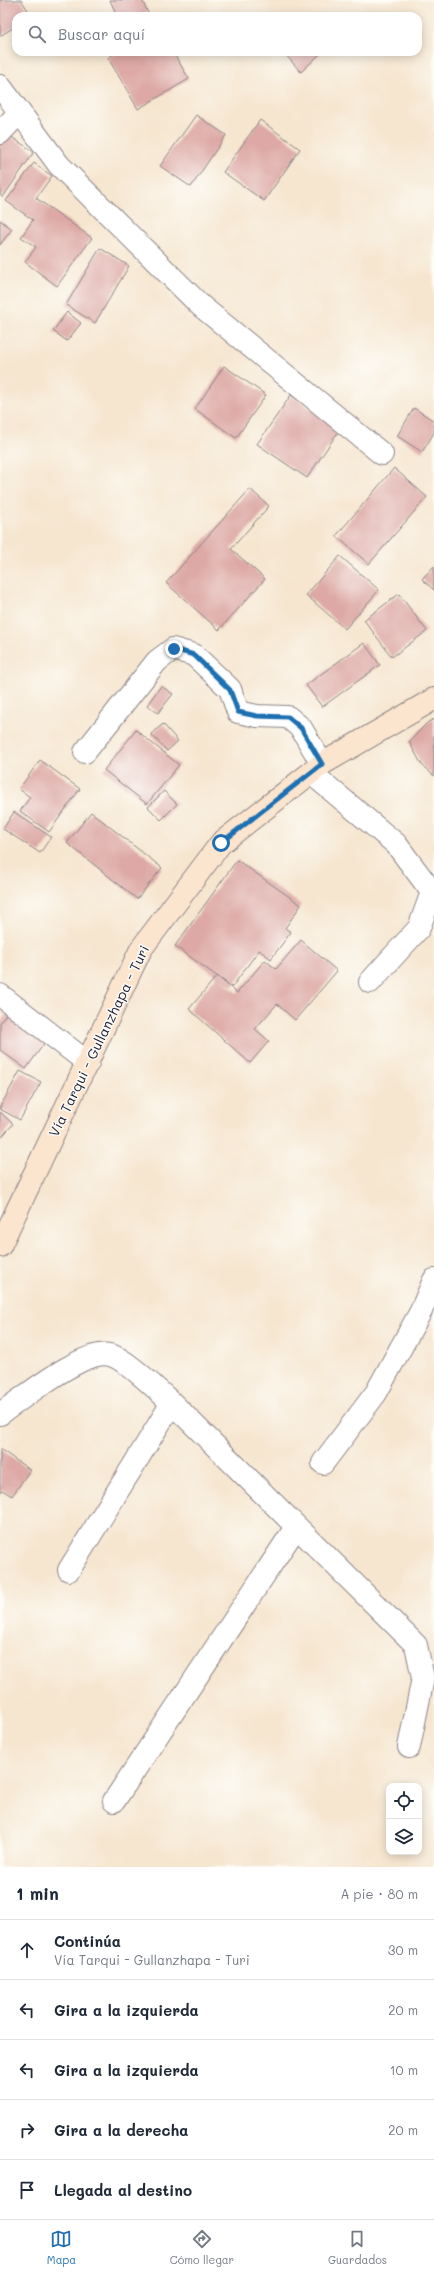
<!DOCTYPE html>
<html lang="es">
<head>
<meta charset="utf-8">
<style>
  body { margin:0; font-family:Mali,sans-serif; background:#f6f6f7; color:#1f2937 }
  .controls { position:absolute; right:12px; bottom:12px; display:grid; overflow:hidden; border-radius:8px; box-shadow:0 2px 10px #0003 }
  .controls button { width:36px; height:36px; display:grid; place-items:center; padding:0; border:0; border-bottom:1px solid #e0e1e3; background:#fff; color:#1f2937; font:20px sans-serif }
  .stop { position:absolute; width:12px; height:12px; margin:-9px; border:3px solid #1f6fb2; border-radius:50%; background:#fff }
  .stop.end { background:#1f6fb2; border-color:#fff; box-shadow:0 1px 4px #0008 }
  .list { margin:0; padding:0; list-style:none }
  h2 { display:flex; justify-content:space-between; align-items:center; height:52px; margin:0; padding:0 16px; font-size:17px }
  h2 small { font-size:13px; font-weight:400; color:#747a83 }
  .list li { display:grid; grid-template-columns:26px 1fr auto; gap:12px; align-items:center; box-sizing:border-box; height:60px; padding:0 16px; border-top:1px solid #e0e1e3 }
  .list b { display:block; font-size:15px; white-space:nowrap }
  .list p { margin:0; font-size:13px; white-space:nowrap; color:#747a83 }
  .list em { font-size:13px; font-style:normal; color:#747a83 }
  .icon { flex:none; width:22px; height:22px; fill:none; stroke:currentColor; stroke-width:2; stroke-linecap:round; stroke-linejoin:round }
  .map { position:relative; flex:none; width:434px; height:1867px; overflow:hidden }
  .search { position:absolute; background:#fff; box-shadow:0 2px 10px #0003; left:12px; right:12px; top:12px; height:44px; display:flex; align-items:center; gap:10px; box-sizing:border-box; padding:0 14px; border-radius:12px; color:#747a83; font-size:15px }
  .sheet { height:352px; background:#fff }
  nav { display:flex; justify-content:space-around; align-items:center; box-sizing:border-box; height:56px; border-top:1px solid #e0e1e3; background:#fff; font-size:11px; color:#747a83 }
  nav a { display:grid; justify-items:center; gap:2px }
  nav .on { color:#1f6fb2 }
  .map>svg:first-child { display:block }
  .building { fill:#dda8a5 }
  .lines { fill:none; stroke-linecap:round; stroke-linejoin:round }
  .minor-casing { stroke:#8c8486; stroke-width:24 }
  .secondary-casing { stroke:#8c8486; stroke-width:24 }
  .minor { stroke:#fff; stroke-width:22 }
  .secondary { stroke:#fce5cf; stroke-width:22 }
  .route { stroke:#1f6fb2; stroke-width:5 }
  .labels { text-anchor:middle; stroke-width:3; stroke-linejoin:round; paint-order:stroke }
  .street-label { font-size:14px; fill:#22223b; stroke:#fdfcf7 }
</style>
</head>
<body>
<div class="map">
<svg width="434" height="1867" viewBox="0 0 434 1867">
  <rect width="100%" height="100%" fill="#fdfcf7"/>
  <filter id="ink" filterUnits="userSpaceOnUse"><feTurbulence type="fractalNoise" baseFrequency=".025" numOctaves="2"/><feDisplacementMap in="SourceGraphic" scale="8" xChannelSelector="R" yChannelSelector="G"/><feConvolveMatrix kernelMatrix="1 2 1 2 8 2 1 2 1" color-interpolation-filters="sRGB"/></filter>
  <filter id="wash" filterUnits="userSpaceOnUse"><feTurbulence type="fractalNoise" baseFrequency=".012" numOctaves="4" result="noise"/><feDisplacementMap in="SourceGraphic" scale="16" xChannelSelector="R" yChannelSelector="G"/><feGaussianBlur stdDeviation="0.9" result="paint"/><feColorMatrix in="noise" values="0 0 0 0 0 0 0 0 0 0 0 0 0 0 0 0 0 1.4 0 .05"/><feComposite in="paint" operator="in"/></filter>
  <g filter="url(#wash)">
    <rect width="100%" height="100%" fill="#f6e6d0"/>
    <g id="blocks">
      <path class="building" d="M 0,0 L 21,0 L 32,16 L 16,16 L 16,26 L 0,36 Z
        M 110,0 L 142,0 L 149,15 L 117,16 Z
        M 117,52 L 173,52 L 189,79 L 138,109 L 108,58 Z
        M 283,52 L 322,52 L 301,72 Z
        M 196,115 L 226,135 L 191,187 L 160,166 Z
        M 260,120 L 300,149 L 264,201 L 223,172 Z
        M 7,134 L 34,152 L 3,197 L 0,195 L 0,144 Z
        M 34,163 L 52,176 L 36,198 L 92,238 L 57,286 L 25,262 L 36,247 L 21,237 L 33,220 L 6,201 Z
        M 0,220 L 12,229 L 0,245 Z
        M 100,248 L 129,266 L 95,323 L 66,305 Z
        M 67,312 L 81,323 L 67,341 L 53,331 Z
        M 224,366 L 266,395 L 236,438 L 195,409 Z
        M 291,395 L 340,429 L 307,478 L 257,444 Z
        M 414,408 L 434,421 L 434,433 L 422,452 L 397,436 Z
        M 394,468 L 427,497 L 369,564 L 336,536 Z
        M 250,489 L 269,506 L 231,549 L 265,579 L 219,630 L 166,583 Z
        M 340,556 L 379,590 L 345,629 L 306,595 Z
        M 434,566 L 434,590 L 422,579 Z
        M 399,594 L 427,631 L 392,657 L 364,620 Z
        M 364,643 L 380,665 L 322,707 L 306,685 Z
        M 161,686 L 173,694 L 158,713 L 147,705 Z
        M 434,719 L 434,776 L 422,765 L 409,742 L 427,723 Z
        M 163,724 L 178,741 L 167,751 L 151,734 Z
        M 136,730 L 179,765 L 147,804 L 104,770 Z
        M 40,760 L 80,789 L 49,832 L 20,811 L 30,797 L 19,789 Z
        M 164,791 L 177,804 L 161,820 L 148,807 Z
        M 14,812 L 51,837 L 40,853 L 3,829 Z
        M 91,812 L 162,868 L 137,899 L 67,843 Z
        M 237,860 L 301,905 L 285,928 L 291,932 L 271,959 L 259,950 L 232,987 L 175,946 Z
        M 301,940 L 337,971 L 295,1020 L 277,1004 L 255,1029 L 269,1041 L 250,1063 L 189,1009 L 217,976 L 237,993 L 265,960 L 276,969 Z
        M 9,1010 L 48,1038 L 26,1069 L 0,1050 L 0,1023 Z
        M 20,1071 L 41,1082 L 20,1120 L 0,1109 L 0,1107 Z
        M 0,1112 L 13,1124 L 0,1139 Z
        M 0,1449 L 30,1470 L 12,1496 L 2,1490 L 0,1493 Z"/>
    </g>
  </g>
  <g filter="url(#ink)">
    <use href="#blocks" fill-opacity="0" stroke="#8c8486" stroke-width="1"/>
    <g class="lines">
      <defs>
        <path id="minor" d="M 0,86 L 59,165 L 201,306 L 382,454
          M 0,133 L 19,113
          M 85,752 L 157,661 L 173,649 L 194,655 L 230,689 L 238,712 L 257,716 L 288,717 L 301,728 L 322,764
          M 311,773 L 396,844 L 432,892 L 419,928 L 370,982
          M 0,995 L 88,1063
          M 0,1414 C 22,1399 84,1348 110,1355 C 127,1359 158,1391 172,1403 L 416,1645 L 423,1678 L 409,1747
          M 323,1463 L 376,1393 L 421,1311 L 434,1280
          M 69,1570 L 172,1403
          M 114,1801 L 296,1527"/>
        <path id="secondary" d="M 0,1246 L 141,949 L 221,843 L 322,764 L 434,699"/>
      </defs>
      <use href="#minor" class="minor-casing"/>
      <use href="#secondary" class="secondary-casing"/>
      <use href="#minor" class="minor"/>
      <use href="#secondary" class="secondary"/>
    </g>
  </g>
  <g class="lines" filter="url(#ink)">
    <path class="route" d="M 174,649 L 194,655 L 230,690 L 238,712 L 257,716 L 288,717 L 301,728 L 322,764 L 221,843"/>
  </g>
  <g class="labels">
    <g class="street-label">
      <text transform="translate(99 1041) rotate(-64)" y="5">Vía Tarqui - Gullanzhapa - Turi</text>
    </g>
  </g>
</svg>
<div class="controls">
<button><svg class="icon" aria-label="locate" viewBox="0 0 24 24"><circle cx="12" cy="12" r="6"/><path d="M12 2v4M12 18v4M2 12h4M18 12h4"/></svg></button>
<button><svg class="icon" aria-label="layers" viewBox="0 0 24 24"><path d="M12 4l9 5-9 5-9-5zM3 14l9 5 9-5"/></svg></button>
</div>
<div class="stop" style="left:221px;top:843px"></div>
<div class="stop end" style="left:174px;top:649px"></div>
<div class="search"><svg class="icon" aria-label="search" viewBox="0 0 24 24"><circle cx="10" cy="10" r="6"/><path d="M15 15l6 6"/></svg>Buscar aquí</div>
</div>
<section class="sheet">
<h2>1 min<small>A pie · 80 m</small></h2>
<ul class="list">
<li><svg class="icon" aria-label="ahead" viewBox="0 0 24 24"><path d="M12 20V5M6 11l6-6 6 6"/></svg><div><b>Continúa</b><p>Vía Tarqui - Gullanzhapa - Turi</p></div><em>30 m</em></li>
<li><svg class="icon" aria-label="left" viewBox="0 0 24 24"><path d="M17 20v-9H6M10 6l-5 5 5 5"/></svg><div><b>Gira a la izquierda</b></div><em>20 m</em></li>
<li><svg class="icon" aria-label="left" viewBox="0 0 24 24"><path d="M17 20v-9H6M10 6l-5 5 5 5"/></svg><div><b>Gira a la izquierda</b></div><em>10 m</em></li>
<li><svg class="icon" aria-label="right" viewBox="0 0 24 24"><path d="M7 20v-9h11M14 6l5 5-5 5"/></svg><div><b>Gira a la derecha</b></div><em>20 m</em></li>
<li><svg class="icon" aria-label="arrive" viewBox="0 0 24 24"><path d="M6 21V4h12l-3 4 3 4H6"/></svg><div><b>Llegada al destino</b></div></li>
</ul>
</section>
<nav>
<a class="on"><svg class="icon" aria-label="map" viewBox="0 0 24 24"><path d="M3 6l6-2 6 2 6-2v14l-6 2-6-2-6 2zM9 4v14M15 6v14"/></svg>Mapa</a>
<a><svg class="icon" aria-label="directions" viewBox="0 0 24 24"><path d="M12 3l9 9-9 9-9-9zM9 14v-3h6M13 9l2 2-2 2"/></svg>Cómo llegar</a>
<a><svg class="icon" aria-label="saved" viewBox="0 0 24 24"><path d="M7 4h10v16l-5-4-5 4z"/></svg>Guardados</a>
</nav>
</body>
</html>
